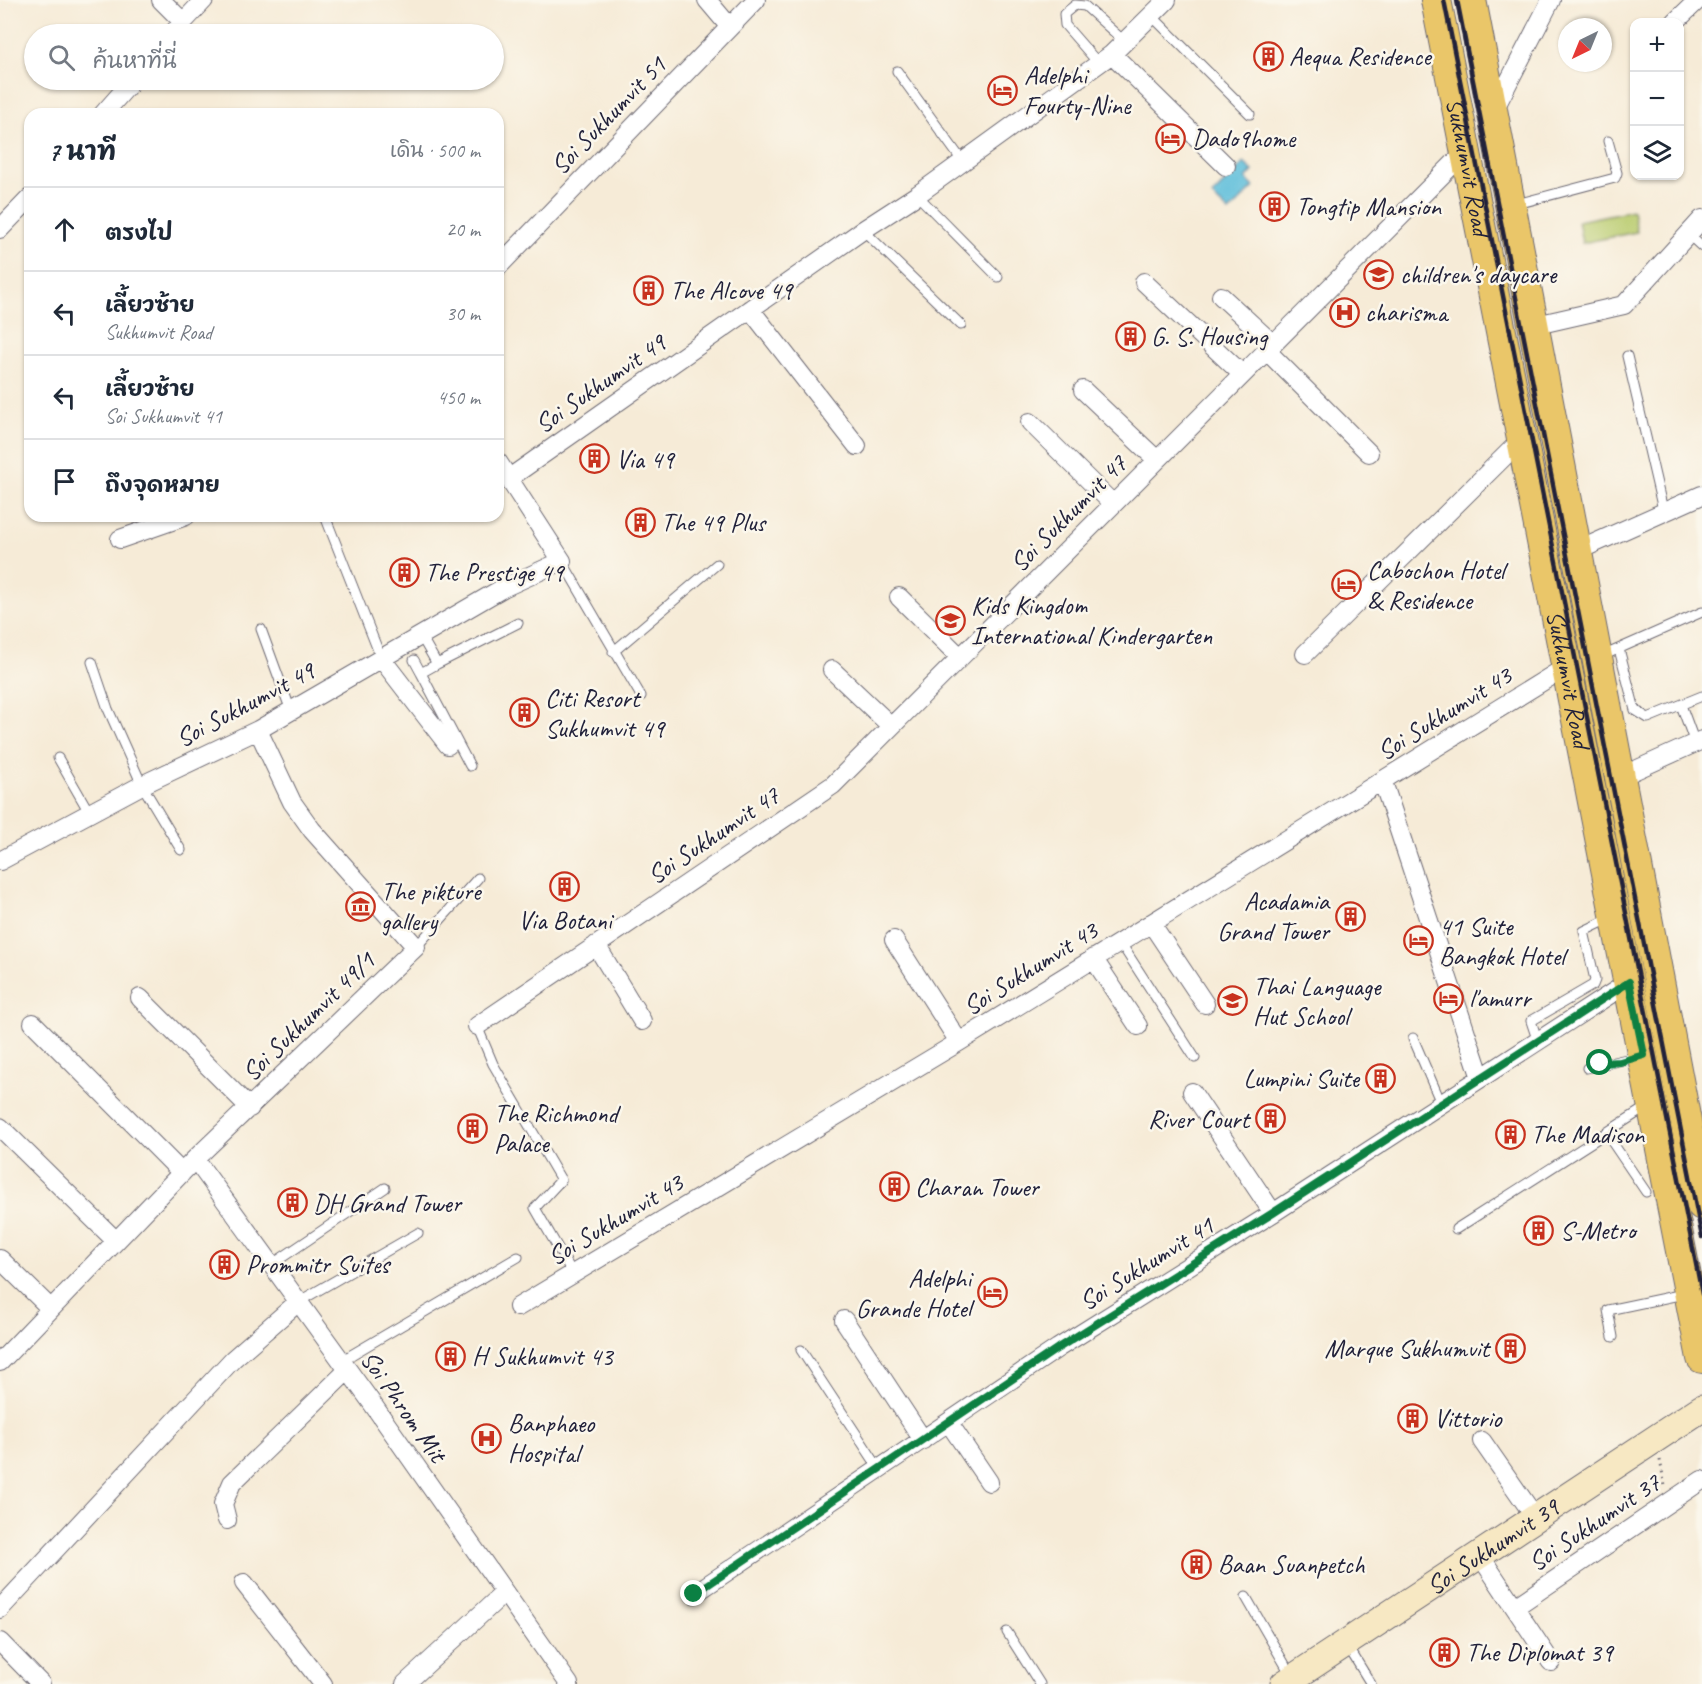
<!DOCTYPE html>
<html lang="th">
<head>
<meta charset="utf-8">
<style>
  body { margin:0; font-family:Caveat,"Playpen Sans Thai",sans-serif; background:#f2f2f3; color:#1f2937 }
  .controls { position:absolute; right:18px; top:18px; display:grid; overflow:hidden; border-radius:12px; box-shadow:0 2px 4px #0004 }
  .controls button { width:54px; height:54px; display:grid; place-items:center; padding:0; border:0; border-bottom:2px solid #e0e1e3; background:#fff; color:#1f2937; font:30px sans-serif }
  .compass { position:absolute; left:1558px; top:18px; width:54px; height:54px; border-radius:50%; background:#fff; box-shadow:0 2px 4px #0004; rotate:223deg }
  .stop { position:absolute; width:18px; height:18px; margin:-14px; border:4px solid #0b8043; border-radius:50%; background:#fff }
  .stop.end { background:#0b8043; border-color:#fff; box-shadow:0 2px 6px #0008 }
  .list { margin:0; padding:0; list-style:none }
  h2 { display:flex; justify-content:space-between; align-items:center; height:78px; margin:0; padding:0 24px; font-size:26px }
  h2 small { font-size:20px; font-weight:400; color:#747a83 }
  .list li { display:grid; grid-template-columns:39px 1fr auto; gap:18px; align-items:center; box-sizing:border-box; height:84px; padding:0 24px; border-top:2px solid #e0e1e3 }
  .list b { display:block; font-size:22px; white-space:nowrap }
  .list p { margin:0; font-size:20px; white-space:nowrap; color:#747a83 }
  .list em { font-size:20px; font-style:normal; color:#747a83 }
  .icon { flex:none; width:33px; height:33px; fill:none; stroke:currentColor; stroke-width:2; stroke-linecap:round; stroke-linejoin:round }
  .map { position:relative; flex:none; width:1702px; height:1684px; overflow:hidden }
  .search { position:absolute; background:#fff; box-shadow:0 2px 4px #0004; left:24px; top:24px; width:480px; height:66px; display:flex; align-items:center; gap:15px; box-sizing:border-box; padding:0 21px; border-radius:33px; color:#747a83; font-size:22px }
  .panel { position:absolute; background:#fff; box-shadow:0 2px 4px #0004; left:24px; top:108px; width:480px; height:414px; border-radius:18px }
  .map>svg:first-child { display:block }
  .green { fill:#bacc70; stroke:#6e7756; stroke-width:1.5 }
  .water { fill:#5cbdda; stroke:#3f708a; stroke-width:1.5 }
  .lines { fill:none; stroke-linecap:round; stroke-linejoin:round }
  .lane-casing { stroke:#6c6872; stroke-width:11 }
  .street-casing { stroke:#6c6872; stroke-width:20 }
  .secondary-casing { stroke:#6c6872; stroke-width:29 }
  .primary-casing { stroke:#6c6872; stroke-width:32 }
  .path { stroke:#6c6872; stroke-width:3; stroke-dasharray:1.5 4.5; stroke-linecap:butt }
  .lane { stroke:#fff; stroke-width:9 }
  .street { stroke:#fff; stroke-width:18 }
  .secondary { stroke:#f7e8c3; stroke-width:27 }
  .primary { stroke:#eac669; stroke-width:30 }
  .rail { stroke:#22223b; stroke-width:4.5 }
  .route { stroke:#0b8043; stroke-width:8 }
  .labels { text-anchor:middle; stroke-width:5; stroke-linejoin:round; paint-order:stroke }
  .poi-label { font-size:26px; fill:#22223b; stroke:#fbf7ec; text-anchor:start }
  .street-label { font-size:26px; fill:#22223b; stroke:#fbf7ec }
</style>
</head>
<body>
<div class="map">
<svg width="1702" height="1684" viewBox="0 0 1702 1684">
  <rect width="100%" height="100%" fill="#fbf7ec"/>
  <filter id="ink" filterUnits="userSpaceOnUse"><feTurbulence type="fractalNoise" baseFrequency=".0167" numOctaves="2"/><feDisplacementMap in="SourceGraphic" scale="12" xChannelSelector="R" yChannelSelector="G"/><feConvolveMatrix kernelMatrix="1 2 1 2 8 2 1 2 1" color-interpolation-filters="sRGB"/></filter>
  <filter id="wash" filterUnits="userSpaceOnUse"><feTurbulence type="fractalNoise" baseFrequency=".008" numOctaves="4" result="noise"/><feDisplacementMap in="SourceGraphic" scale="24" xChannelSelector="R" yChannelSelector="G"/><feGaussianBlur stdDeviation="1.35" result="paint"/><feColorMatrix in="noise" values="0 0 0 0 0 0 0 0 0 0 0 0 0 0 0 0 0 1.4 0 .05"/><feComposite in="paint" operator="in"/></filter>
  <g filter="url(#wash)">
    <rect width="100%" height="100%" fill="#f6ebd7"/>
    <path class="green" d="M 1633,210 L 1637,232 L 1582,243 L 1578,221 Z"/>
    <path class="water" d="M 1244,163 L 1253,171 L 1246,179 L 1254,187 L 1229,212 L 1212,196 Z"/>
  </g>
  <g filter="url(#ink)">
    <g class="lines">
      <defs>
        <path id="lane" d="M 1152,16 L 1250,114
          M 1099,64 L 1065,25 L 1064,14 L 1075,5 L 1085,6 L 1125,42
          M 897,71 L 963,162
          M 917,195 L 998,277
          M 1513,205 L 1615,178 L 1617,173 L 1608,141
          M 863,230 L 961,325
          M 1688,234 L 1702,247
          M 1627,356 L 1663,510
          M 325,516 L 381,658
          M 562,561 L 641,696
          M 261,629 L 291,711
          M 421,636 L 437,664 L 518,623
          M 1619,649 L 1635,710 L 1648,718 L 1702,696
          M 613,652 L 717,564
          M 1600,657 L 1702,612
          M 414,660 L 421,673
          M 92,662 L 108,709 L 142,785 L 181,850
          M 437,664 L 421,673 L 470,766
          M 1681,705 L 1695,743
          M 58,758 L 89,812
          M 1120,942 L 1195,1058
          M 416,947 L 478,878
          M 477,1026 L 493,1064 L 561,1180 L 535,1208 L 573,1274
          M 1413,1038 L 1441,1103
          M 1538,1042 L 1531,1021 L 1593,985 L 1595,980 L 1584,931 L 1611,918
          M 1587,1068 L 1640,1056
          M 1606,1133 L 1646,1192
          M 1456,1229 L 1648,1106
          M 271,1265 L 385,1188
          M 298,1302 L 418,1233
          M 1613,1337 L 1608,1310 L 1684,1294
          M 801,1350 L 880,1470
          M 341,1361 L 518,1257
          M 1246,1597 L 1291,1675
          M 1007,1632 L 1040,1684
          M 1347,1645 L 1371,1684"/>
        <path id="street" d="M 161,0 L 183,22
          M 707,0 L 729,26
          M 1675,22 L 1698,0
          M 172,34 L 204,0
          M 1112,54 L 1226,166
          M 1493,112 L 1551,0
          M 103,114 L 133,80
          M 0,229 L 30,198
          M 498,267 L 756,0
          M 1144,282 L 1242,374
          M 1221,296 L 1273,344
          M 750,309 L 857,446
          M 1532,326 L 1624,305 L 1702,219
          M 1266,350 L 1369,453
          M 1083,390 L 1157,460
          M 1030,422 L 1113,504
          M 508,479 L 863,230 L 917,195 L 1112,54 L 1167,0
          M 120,539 L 186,516
          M 1577,551 L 1702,495
          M 899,597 L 960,657
          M 1305,654 L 1521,440
          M 381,658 L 448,745
          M 832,670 L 891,726
          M 1620,777 L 1702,740
          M 1383,782 L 1481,1078
          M 0,861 L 142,785 L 258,730 L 503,588 L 562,561 L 498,462
          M 1151,923 L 1205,1004
          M 894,940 L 959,1042
          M 596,945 L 642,1021
          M 1093,958 L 1138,1026
          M 140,998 L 250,1108
          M 33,1023 L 182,1173
          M 477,1026 L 833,785 L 1466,151
          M 1192,1092 L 1273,1213
          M 0,1127 L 116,1241
          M 195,1159 L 369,1399 L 569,1684
          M 0,1259 L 51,1309
          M 518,1307 L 959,1042 L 1566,667
          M 844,1320 L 923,1440
          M 0,1362 L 195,1159 L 416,947 L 312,830 L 292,802 L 258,730
          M 949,1423 L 989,1482
          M 1482,1441 L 1535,1517
          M 227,1520 L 223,1504 L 232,1483 L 348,1370
          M 1479,1554 L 1551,1662
          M 244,1583 L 323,1684
          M 694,1594 L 1058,1348 L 1273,1213 L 1629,982
          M 1515,1607 L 1702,1480
          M 0,1609 L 233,1359 L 297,1303
          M 0,1642 L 41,1684
          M 405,1684 L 504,1593"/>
        <g id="secondary">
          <path id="s1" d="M 1284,1684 L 1702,1408"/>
        </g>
        <g id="primary">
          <path id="s2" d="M 1436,0 L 1702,1358"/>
          <path d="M 1471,0 L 1702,1205"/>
        </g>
      </defs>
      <use href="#lane" class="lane-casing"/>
      <use href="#street" class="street-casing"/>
      <use href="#secondary" class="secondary-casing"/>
      <use href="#primary" class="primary-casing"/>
      <path class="path" d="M 1660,1460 L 1665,1486"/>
      <use href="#lane" class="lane"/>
      <use href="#street" class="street"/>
      <use href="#secondary" class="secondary"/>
      <use href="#primary" class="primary"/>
      <path class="rail" d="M 1444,0 L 1702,1294
        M 1457,0 L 1702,1237"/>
    </g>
  </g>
  <g class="lines" filter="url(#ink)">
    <path class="route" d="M 694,1594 L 1058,1348 L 1273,1213 L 1629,982 L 1644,1055 L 1620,1062 L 1600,1063"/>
  </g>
  <defs>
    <symbol id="building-ring" viewBox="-11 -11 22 22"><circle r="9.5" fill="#fbf7ec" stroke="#c8321e" stroke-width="1.5"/><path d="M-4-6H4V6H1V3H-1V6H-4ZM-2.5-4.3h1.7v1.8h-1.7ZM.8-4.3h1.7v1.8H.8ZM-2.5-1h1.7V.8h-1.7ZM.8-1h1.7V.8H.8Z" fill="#c8321e"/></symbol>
    <symbol id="hotel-ring" viewBox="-11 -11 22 22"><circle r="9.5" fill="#fbf7ec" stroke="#c8321e" stroke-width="1.5"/><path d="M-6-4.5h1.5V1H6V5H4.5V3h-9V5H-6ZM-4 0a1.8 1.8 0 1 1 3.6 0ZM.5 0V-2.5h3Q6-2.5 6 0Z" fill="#c8321e"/></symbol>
    <symbol id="school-ring" viewBox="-11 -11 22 22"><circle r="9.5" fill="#fbf7ec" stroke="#c8321e" stroke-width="1.5"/><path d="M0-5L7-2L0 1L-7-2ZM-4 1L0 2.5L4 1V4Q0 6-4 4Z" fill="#c8321e"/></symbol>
    <symbol id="hospital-ring" viewBox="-11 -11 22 22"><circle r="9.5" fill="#fbf7ec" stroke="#c8321e" stroke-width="1.5"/><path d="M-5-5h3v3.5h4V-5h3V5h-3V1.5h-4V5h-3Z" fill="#c8321e"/></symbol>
    <symbol id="museum-ring" viewBox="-11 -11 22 22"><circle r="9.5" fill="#fbf7ec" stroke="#c8321e" stroke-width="1.5"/><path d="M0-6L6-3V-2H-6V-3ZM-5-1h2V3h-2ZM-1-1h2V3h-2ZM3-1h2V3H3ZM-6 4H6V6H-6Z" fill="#c8321e"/></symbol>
  </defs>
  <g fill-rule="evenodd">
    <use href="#building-ring" x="1252" y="40" width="33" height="33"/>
    <use href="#hotel-ring" x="986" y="74" width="33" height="33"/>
    <use href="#hotel-ring" x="1154" y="122" width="33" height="33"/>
    <use href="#building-ring" x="1258" y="190" width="33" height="33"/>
    <use href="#school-ring" x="1362" y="258" width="33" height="33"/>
    <use href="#building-ring" x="632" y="274" width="33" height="33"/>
    <use href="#hospital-ring" x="1328" y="296" width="33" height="33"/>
    <use href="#building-ring" x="1114" y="320" width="33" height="33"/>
    <use href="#building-ring" x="578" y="442" width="33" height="33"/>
    <use href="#building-ring" x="624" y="506" width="33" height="33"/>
    <use href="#building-ring" x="388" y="556" width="33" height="33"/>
    <use href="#hotel-ring" x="1330" y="568" width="33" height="33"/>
    <use href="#school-ring" x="934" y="604" width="33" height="33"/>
    <use href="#building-ring" x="508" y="696" width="33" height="33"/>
    <use href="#building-ring" x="548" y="870" width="33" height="33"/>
    <use href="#museum-ring" x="344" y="890" width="33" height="33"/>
    <use href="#building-ring" x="1334" y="900" width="33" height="33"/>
    <use href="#hotel-ring" x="1402" y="924" width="33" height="33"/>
    <use href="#hotel-ring" x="1432" y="982" width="33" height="33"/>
    <use href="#school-ring" x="1216" y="984" width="33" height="33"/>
    <use href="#building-ring" x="1364" y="1062" width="33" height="33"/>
    <use href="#building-ring" x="1254" y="1102" width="33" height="33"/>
    <use href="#building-ring" x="456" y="1112" width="33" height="33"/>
    <use href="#building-ring" x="1494" y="1118" width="33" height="33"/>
    <use href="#building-ring" x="878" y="1170" width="33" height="33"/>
    <use href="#building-ring" x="276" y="1186" width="33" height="33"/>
    <use href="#building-ring" x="1522" y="1214" width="33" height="33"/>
    <use href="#building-ring" x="208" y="1248" width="33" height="33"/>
    <use href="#hotel-ring" x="976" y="1276" width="33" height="33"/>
    <use href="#building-ring" x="1494" y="1332" width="33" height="33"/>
    <use href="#building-ring" x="434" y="1340" width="33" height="33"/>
    <use href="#building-ring" x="1396" y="1402" width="33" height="33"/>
    <use href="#hospital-ring" x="470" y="1422" width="33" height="33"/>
    <use href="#building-ring" x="1180" y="1548" width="33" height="33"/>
    <use href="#building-ring" x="1428" y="1636" width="33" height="33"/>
  </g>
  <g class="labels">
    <g class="poi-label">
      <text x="1289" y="65">Aequa Residence</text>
      <text x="1024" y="84">Adelphi<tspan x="1024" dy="30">Fourty-Nine</tspan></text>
      <text x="1192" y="147">Dado9home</text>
      <text x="1296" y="215">Tongtip Mansion</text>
      <text x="1400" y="283">children's daycare</text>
      <text x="670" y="299">The Alcove 49</text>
      <text x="1365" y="321">charisma</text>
      <text x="1151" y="345">G. S. Housing</text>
      <text x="616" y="468">Via 49</text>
      <text x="661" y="531">The 49 Plus</text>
      <text x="1367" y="579">Cabochon Hotel<tspan x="1367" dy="30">&amp; Residence</tspan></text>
      <text x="425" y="581">The Prestige 49</text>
      <text x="971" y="614">Kids Kingdom<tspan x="971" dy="30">International Kindergarten</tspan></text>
      <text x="545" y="707">Citi Resort<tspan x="545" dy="30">Sukhumvit 49</tspan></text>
      <text x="381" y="900">The pikture<tspan x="381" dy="30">gallery</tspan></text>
      <text x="1329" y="910" text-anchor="end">Acadamia<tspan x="1329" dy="30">Grand Tower</tspan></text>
      <text x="565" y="929" text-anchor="middle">Via Botani</text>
      <text x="1439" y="935">41 Suite<tspan x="1439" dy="30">Bangkok Hotel</tspan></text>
      <text x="1253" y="995">Thai Language<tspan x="1253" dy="30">Hut School</tspan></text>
      <text x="1469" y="1007">l'amurr</text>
      <text x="1359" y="1087" text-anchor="end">Lumpini Suite</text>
      <text x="494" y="1122">The Richmond<tspan x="494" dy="30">Palace</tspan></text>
      <text x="1249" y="1128" text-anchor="end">River Court</text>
      <text x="1531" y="1143">The Madison</text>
      <text x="915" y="1196">Charan Tower</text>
      <text x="313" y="1212">DH Grand Tower</text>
      <text x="1560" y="1239">S-Metro</text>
      <text x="246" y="1273">Prommitr Suites</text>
      <text x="971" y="1287" text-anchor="end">Adelphi<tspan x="971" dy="30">Grande Hotel</tspan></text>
      <text x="1489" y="1357" text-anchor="end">Marque Sukhumvit</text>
      <text x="472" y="1365">H Sukhumvit 43</text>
      <text x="1434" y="1427">Vittorio</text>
      <text x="508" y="1432">Banphaeo<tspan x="508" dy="30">Hospital</tspan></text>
      <text x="1218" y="1573">Baan Suanpetch</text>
      <text x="1466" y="1661">The Diplomat 39</text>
    </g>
    <g class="street-label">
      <text transform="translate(608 115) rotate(-46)" y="9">Soi Sukhumvit 51</text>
      <text dy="9" stroke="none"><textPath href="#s2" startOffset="170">Sukhumvit Road</textPath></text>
      <text transform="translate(600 383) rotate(-35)" y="9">Soi Sukhumvit 49</text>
      <text transform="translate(1068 513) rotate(-45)" y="9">Soi Sukhumvit 47</text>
      <text dy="9" stroke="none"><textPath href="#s2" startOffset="692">Sukhumvit Road</textPath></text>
      <text transform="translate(245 704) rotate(-28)" y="9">Soi Sukhumvit 49</text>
      <text transform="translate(1444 713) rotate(-32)" y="9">Soi Sukhumvit 43</text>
      <text transform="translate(713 835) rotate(-34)" y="9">Soi Sukhumvit 47</text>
      <text transform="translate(1030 968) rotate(-32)" y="9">Soi Sukhumvit 43</text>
      <text transform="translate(308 1016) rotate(-44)" y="9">Soi Sukhumvit 49/1</text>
      <text transform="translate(615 1219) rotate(-31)" y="9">Soi Sukhumvit 43</text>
      <text transform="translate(1146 1263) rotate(-32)" y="9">Soi Sukhumvit 41</text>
      <text transform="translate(404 1406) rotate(55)" y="9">Soi Phrom Mit</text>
      <text transform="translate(1594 1522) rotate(-34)" y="9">Soi Sukhumvit 37</text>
      <text dy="9" stroke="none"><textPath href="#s1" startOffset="250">Soi Sukhumvit 39</textPath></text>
    </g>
  </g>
</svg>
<div class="controls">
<button>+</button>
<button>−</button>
<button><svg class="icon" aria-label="layers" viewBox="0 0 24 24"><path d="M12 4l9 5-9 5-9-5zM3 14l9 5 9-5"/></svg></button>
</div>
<svg class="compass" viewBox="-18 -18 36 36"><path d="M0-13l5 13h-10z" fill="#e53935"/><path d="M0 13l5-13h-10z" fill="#747a83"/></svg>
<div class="stop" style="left:1600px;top:1063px"></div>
<div class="stop end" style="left:694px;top:1594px"></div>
<div class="search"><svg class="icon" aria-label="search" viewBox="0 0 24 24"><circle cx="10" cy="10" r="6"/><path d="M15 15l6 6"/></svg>ค้นหาที่นี่</div>
<section class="panel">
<h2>7 นาที<small>เดิน · 500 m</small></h2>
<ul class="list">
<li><svg class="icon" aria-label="ahead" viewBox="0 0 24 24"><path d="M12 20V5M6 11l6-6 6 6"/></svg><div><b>ตรงไป</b></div><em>20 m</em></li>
<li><svg class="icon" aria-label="left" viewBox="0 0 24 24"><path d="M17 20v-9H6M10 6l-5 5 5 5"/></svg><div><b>เลี้ยวซ้าย</b><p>Sukhumvit Road</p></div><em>30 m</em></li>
<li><svg class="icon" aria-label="left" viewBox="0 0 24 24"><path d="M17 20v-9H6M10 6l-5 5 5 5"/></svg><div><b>เลี้ยวซ้าย</b><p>Soi Sukhumvit 41</p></div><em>450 m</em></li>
<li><svg class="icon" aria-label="arrive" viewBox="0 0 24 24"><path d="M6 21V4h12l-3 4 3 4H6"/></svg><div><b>ถึงจุดหมาย</b></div></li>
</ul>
</section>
</div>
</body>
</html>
